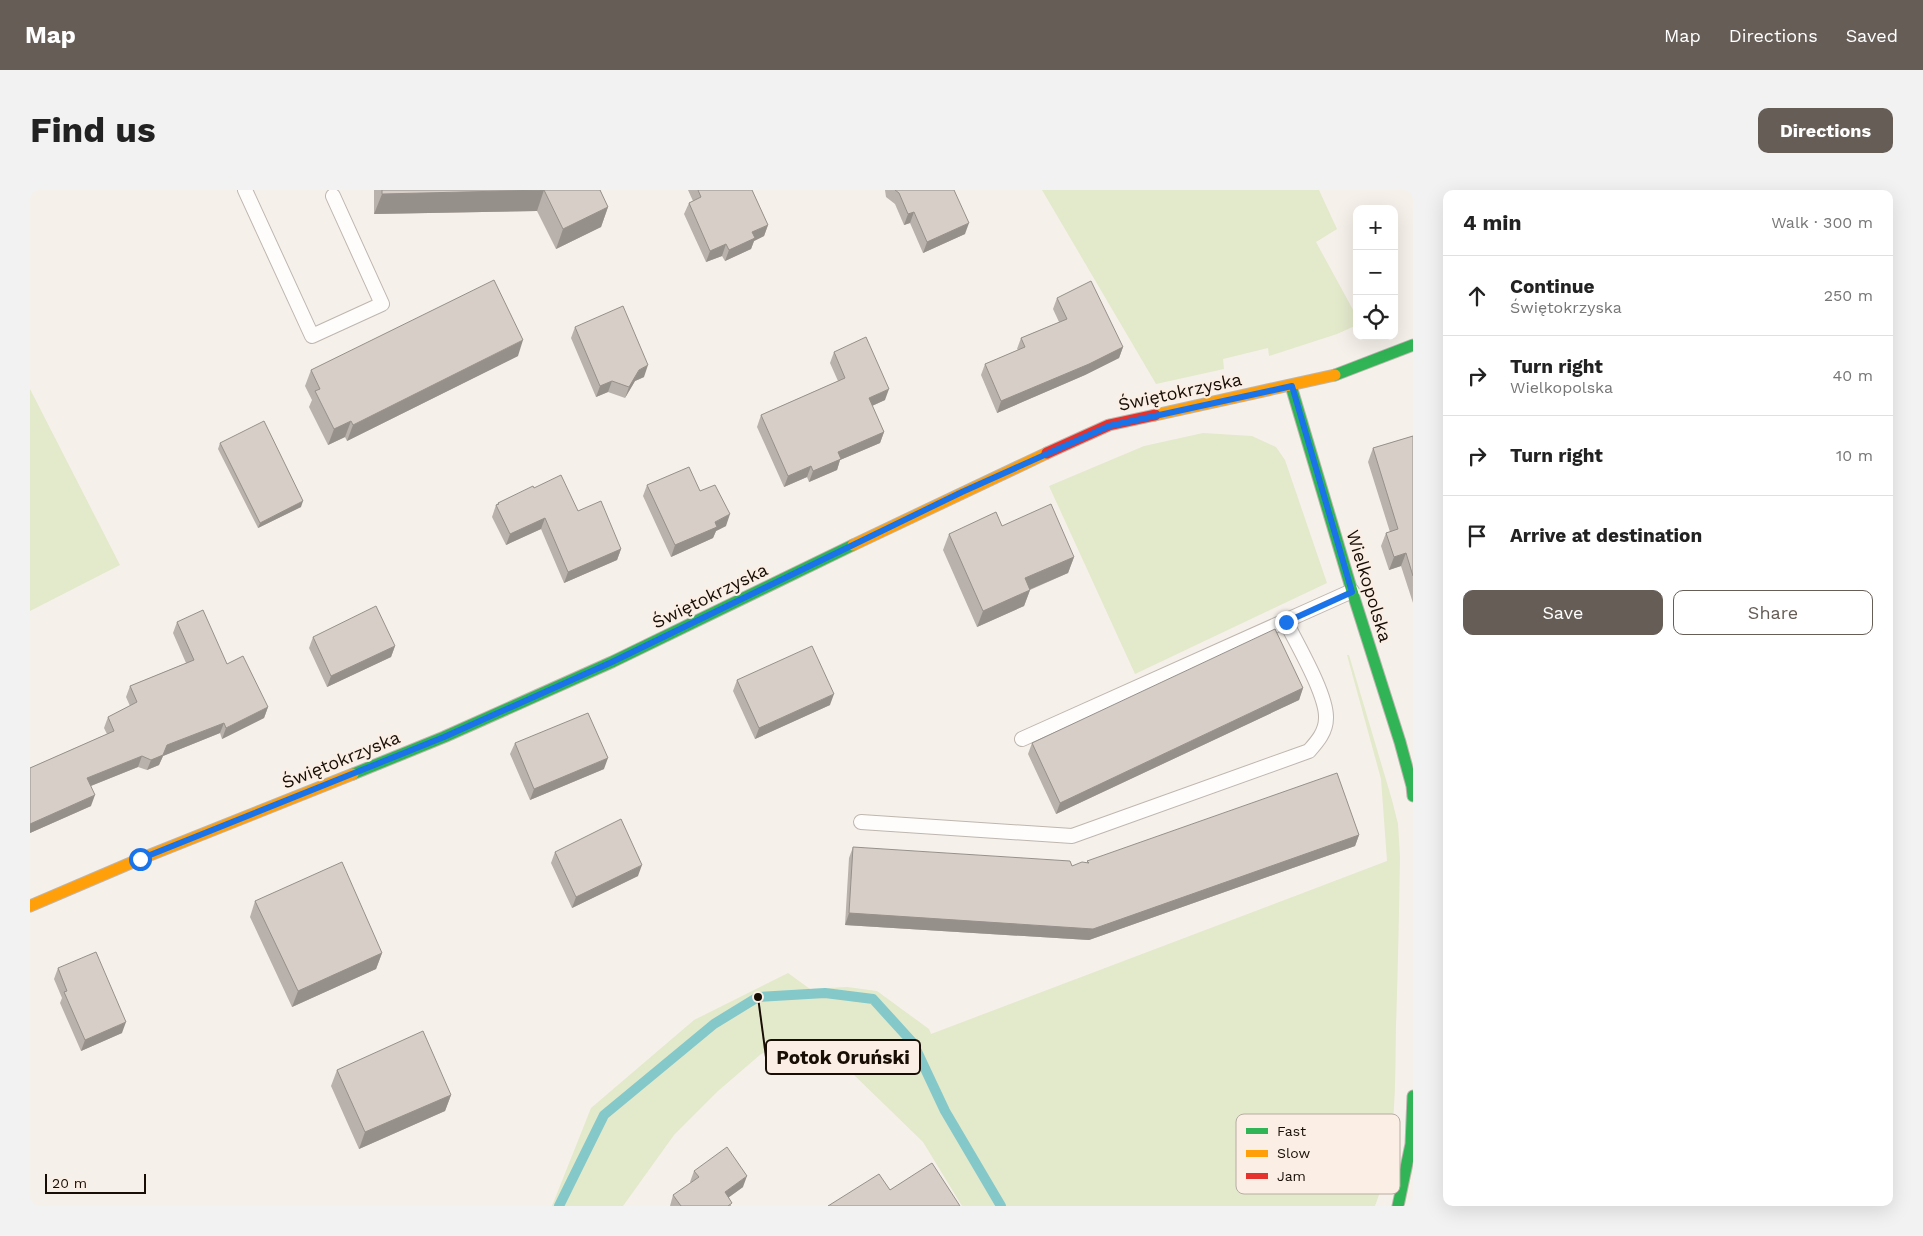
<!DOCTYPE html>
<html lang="en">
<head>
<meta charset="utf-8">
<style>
  body { margin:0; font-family:"Work Sans",sans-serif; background:#f2f2f2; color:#222 }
  .controls { position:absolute; right:15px; top:15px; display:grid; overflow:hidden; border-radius:10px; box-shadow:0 5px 20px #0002 }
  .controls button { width:45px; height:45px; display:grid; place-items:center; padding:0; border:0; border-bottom:1px solid #e0e0e0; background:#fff; color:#222; font:25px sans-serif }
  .scale { position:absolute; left:15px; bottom:12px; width:101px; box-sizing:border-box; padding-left:5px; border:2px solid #180e06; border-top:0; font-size:14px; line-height:18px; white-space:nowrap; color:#180e06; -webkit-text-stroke:4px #fbefe5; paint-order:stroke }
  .stop { position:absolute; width:15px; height:15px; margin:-11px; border:4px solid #1a73e8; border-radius:50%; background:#fff }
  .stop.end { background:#1a73e8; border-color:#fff; box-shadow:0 1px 5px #0008 }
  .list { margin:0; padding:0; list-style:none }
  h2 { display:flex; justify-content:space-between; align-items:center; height:65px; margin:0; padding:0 20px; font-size:21px }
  h2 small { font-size:16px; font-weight:400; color:#767676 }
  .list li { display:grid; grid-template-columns:32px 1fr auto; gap:15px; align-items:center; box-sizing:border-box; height:80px; padding:0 20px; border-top:1px solid #e0e0e0 }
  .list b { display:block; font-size:19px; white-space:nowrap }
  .list p { margin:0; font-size:16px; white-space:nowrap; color:#767676 }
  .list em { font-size:16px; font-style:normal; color:#767676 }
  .actions { display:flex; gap:10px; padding:15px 20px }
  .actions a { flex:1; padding:11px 0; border:1px solid #665d56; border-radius:10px; text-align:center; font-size:18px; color:#665d56 }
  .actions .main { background:#665d56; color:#fff }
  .icon { flex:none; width:28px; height:28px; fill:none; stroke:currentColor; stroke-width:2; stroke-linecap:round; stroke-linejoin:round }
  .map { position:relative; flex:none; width:1383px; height:1016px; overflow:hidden; border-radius:10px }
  header { display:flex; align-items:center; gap:30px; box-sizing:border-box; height:70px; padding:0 25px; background:#665d56; color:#fff }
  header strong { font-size:24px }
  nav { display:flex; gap:28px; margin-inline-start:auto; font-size:18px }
  .intro { display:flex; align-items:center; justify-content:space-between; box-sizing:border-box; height:120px; padding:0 30px }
  h1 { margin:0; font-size:35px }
  .button { padding:12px 22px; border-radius:10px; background:#665d56; color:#fff; font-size:18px; font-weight:700 }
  main { display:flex; gap:30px; padding:0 30px }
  aside { flex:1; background:#fff; border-radius:10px; box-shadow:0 5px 20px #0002 }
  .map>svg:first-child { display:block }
  .green { fill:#e3e9cb }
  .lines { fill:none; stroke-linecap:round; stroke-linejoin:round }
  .stream { stroke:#84c8c9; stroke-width:10 }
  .lane-casing { stroke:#beb6af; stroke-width:16 }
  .fast-casing { stroke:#beb6af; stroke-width:13 }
  .slow-casing { stroke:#beb6af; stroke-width:13 }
  .jam-casing { stroke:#beb6af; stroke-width:13 }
  .lane { stroke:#fefdfc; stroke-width:14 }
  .fast { stroke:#30b455; stroke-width:11 }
  .slow { stroke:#ff9f0a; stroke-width:11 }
  .jam { stroke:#e5322d; stroke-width:11 }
  .wall { fill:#b9b1ab }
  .shaded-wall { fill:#96908b }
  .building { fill:#d7cec7; stroke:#96908b }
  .route { stroke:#1a73e8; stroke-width:6 }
  .labels { text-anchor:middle; stroke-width:4.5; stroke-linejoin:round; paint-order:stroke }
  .street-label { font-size:18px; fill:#180e06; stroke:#fbefe5 }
  .key { fill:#fbefe5; stroke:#b7aca2; stroke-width:1 }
  .key-label { font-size:14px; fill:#180e06 }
  .leader { fill:none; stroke:#180e06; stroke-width:2 }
  .callout-dot { fill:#180e06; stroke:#fbefe5; stroke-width:2 }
  .callout { fill:#fbefe5; stroke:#180e06; stroke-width:2 }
  .callout-label { font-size:19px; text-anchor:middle; font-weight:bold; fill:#180e06 }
</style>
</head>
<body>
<header>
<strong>Map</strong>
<nav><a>Map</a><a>Directions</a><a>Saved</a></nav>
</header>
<div class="intro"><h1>Find us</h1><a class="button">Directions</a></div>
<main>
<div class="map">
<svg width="1383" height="1016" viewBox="0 0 1383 1016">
  <rect width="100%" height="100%" fill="#f6f0ea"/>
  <path class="green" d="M 1012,0 L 1289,0 L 1307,39 L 1286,52 L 1327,127 L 1327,135 L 1307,144 L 1239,166 L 1238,158 L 1193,169 L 1194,179 L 1126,194 Z
    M 0,199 L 90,375 L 0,421 Z
    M 1173,243 L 1222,246 L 1246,257 L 1255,270 L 1297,393 L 1105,484 L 1019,296 L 1114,256 Z
    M 1317,465 L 1319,465 L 1362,610 L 1368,634 L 1370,667 C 1369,723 1368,779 1366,835 C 1365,894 1367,960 1345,1016 L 932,1016 L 893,952 L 822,883 L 791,865 L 747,857 L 731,864 L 688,901 L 644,945 L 593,1016 L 522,1016 L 561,918 L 664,830 L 758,783 L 780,799 L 817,797 L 847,801 L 899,839 L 901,844 L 1357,671 L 1351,589 Z"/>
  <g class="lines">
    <path class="stream" d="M 529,1016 L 574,925 L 684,834 L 728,807 L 795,803 L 843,809 L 883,853 L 915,921 L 971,1016"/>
    <defs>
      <path id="lane" d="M 215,0 L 282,146 L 352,114 L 303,6
        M 992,549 L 1322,401
        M 831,632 L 1042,646 L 1279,561 C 1287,552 1296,542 1296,528 C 1297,505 1267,454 1256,432"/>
      <path id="fast" d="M 1305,185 L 1383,155
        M 1261,196 L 1322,401 L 1370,552 L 1382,596 L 1383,606
        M 323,584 L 414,547 L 582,472 L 823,355
        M 1368,1016 L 1381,954 L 1383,906"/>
      <path id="slow" d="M 1125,225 L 1305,185
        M 823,355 L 1017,263
        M 0,716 L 110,669 L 323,584"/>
      <path id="jam" d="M 1017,263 L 1079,235 L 1125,225"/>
    </defs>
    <use href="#lane" class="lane-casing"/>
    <use href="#fast" class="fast-casing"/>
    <use href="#slow" class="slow-casing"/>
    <use href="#jam" class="jam-casing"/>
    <use href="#lane" class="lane"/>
    <use href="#fast" class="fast"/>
    <use href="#slow" class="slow"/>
    <use href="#jam" class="jam"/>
  </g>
  <path class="wall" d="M 344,0 L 570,0 L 578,17 L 571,37 L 526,59 L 507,21 L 344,24 Z
    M 658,0 L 722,0 L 738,35 L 734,46 L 724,51 L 721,59 L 695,71 L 692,66 L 676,72 L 654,24 L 659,13 L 663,11 Z
    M 855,0 L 924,0 L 935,44 L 893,63 L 880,33 L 874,35 L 865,14 L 856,7 Z
    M 1027,108 L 1093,157 L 1089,168 L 1055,185 L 967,223 L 951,185 L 955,174 L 988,160 L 987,159 L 991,148 L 1029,132 L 1023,119 Z
    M 545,137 L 614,187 L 605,191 L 595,208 L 578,202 L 566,207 L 541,148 Z
    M 804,162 L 855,210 L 842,216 L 854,242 L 850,253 L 810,270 L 807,280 L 779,292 L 777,287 L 754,297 L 727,237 L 731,225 L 808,191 L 800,173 Z
    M 488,166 L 317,251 L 315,247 L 298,255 L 279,217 L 282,210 L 275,196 L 281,180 Z
    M 1383,246 L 1383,413 L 1371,376 L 1359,380 L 1351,356 L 1356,343 L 1360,342 L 1338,272 L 1343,258 Z
    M 190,253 L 271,317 L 228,338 L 188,259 Z
    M 617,295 L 696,336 L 686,341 L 683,348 L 641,367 L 613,306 Z
    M 504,298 L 548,321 L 591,359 L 587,370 L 534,393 L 511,339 L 476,355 L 462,327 L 466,315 L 468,313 Z
    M 972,336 L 1044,367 L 1038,383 L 1000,400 L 994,416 L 947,437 L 913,360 L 919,344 Z
    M 147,432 L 197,474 L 238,517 L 234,528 L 192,549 L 190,543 L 133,566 L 129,575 L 117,580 L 108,577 L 61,596 L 61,616 L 0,643 L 0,578 L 77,544 L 74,538 L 78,527 L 100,516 L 96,507 L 100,496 L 156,473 L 143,443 Z
    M 283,447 L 365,456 L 361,467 L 297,497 L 279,458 Z
    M 707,490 L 800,515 L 725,549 L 703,501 Z
    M 1273,498 L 1269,510 L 1026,624 L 998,564 L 1002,553 Z
    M 485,553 L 574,579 L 500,610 L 480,564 Z
    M 1329,645 L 1325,656 L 1059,750 L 815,735 L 819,668 L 823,657 L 1042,676 L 1057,673 L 1057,671 Z
    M 525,662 L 608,686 L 542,718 L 521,673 Z
    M 225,711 L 352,763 L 346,779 L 262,817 L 220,727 Z
    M 28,778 L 92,843 L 51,861 L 30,813 L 32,808 L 24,789 Z
    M 307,880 L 421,905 L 415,921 L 329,959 L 301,896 Z
    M 664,981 L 713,997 L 699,1007 L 701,1016 L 640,1016 L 643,1005 L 661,993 L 660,992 Z"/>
  <path class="shaded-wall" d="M 514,0 L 507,21 L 344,24 L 352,4 Z
    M 578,17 L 571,37 L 526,59 L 533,39 Z
    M 884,22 L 880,33 L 874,35 L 878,24 Z
    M 939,33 L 935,44 L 893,63 L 897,52 Z
    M 738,35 L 734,46 L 724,51 L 721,59 L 695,71 L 699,60 L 722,42 Z
    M 696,54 L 692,66 L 676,72 L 680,61 Z
    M 493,150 L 488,166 L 317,251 L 323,235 Z
    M 1093,157 L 1089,168 L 1055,185 L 967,223 L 971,211 Z
    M 618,175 L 614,187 L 605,191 L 595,208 L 599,197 L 609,180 Z
    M 582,191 L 578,202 L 566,207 L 570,196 Z
    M 859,199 L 855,210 L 835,219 L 839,208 Z
    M 321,231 L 315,247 L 298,255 L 304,239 Z
    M 854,242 L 850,253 L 810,270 L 807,280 L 779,292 L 783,281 L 808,262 Z
    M 781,276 L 777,287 L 754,297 L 758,286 Z
    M 273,311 L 271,317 L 228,338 L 230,333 Z
    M 700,324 L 696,336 L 686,341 L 683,348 L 641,367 L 645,355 L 685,332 Z
    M 515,328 L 511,339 L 476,355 L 480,344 Z
    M 591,359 L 587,370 L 534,393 L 538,382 Z
    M 1376,363 L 1371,376 L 1359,380 L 1364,367 Z
    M 1044,367 L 1038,383 L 989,404 L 995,388 Z
    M 1000,400 L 994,416 L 947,437 L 953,421 Z
    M 365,456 L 361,467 L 297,497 L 301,486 Z
    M 1273,498 L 1269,510 L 1026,624 L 1030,613 Z
    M 804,504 L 800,515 L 725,549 L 729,538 Z
    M 238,517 L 234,528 L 192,549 L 196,538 Z
    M 194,533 L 190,543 L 133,566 L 129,575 L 117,580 L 121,570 L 137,555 Z
    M 112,566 L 108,577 L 53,599 L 57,588 Z
    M 578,568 L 574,579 L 500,610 L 504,599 Z
    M 65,605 L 61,616 L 0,643 L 0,634 Z
    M 1329,645 L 1325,656 L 1059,750 L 815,735 L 819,723 Z
    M 612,675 L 608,686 L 542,718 L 546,707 Z
    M 352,763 L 346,779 L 262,817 L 268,801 Z
    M 96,832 L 92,843 L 51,861 L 55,850 Z
    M 421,905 L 415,921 L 329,959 L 335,942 Z
    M 717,986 L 713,997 L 691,1013 L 695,1002 Z"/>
  <path class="building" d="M 352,0 L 570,0 L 578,17 L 533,39 L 514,0 L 352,4 Z
    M 668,0 L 722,0 L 738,35 L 722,42 L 725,48 L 699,60 L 696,54 L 680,61 L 659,13 L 671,7 Z
    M 865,0 L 924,0 L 939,33 L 897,52 L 884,22 L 878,24 L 869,3 Z
    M 464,90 L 493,150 L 323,235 L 321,231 L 304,239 L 285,201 L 290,199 L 281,180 Z
    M 1061,91 L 1093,157 L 1059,174 L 971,211 L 955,174 L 995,157 L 991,148 L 1037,129 L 1027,108 Z
    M 593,116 L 618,175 L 609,180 L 599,197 L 582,191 L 570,196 L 545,137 Z
    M 836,147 L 859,199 L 839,208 L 854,242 L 808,262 L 811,269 L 783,281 L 781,276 L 758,286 L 731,225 L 815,188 L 804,162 Z
    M 234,231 L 273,311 L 230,333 L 190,253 Z
    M 1383,246 L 1383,386 L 1376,363 L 1364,367 L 1356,343 L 1368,339 L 1343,258 Z
    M 659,277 L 670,301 L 685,295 L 700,324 L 685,332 L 687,337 L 645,355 L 617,295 Z
    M 531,285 L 548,321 L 571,311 L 591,359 L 538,382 L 515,328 L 480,344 L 466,315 L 469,314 L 468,313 L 503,296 L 504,298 Z
    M 1021,314 L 1044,367 L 995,388 L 1000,400 L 953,421 L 919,344 L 966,322 L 972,336 Z
    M 346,416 L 365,456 L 301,486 L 283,447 Z
    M 173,420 L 197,474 L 213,466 L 238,517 L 196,538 L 194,533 L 137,555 L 133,565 L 121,570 L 112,566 L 57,588 L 65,605 L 0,634 L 0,578 L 84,541 L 78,527 L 107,512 L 100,496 L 164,470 L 147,432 Z
    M 1245,439 L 1273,498 L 1030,613 L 1002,553 Z
    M 782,456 L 804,504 L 729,538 L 707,490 Z
    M 558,523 L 578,568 L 504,599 L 485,553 Z
    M 1307,583 L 1329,645 L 1063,739 L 819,723 L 823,657 L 1040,671 L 1042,676 L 1052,672 L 1059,673 L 1057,671 Z
    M 591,629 L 612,675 L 546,707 L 525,662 Z
    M 312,672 L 352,763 L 268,801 L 225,711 Z
    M 66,762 L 96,832 L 55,850 L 34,802 L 37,801 L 28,778 Z
    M 393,841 L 421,905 L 335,942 L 307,880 Z
    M 697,957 L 717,986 L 695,1002 L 702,1013 L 698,1016 L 651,1016 L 643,1005 L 669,987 L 664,981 Z
    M 902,973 L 930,1016 L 798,1016 L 849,984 L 860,1000 Z"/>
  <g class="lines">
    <path class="route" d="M 110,669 L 414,547 L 582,472 L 932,302 L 1079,236 L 1262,196 L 1322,402 L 1256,432"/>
  </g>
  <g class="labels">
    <g class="street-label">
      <text transform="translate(1150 202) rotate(-12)" y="6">Świętokrzyska</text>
      <text transform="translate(1339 396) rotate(73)" y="6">Wielkopolska</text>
      <text transform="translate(680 406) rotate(-26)" y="6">Świętokrzyska</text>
      <text transform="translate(311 570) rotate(-22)" y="6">Świętokrzyska</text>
    </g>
  </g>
  <rect x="1206" y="924" width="164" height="80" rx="8" class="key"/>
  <rect x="1216" y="938" width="22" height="6" fill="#30b455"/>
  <rect x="1216" y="960" width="22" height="7" fill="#ff9f0a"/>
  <rect x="1216" y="983" width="22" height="6" fill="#e5322d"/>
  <g class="key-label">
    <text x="1247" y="946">Fast</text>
    <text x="1247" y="968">Slow</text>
    <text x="1247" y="991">Jam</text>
  </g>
  <path class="leader" d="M728 807L736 867"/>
  <circle class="callout-dot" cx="728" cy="807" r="5"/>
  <rect class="callout" x="736" y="850" width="154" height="34" rx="5"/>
  <g class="callout-label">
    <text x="813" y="874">Potok Oruński</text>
  </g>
</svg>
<div class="controls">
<button>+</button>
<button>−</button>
<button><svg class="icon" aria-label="locate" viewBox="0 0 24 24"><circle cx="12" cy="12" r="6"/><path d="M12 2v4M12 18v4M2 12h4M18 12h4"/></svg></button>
</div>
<div class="scale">20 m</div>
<div class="stop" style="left:110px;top:669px"></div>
<div class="stop end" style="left:1256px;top:432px"></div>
</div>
<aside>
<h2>4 min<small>Walk · 300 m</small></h2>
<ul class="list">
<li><svg class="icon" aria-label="ahead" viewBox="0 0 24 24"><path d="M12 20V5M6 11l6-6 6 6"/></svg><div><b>Continue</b><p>Świętokrzyska</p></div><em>250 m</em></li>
<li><svg class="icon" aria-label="right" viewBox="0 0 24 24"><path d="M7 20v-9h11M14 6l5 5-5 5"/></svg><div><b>Turn right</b><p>Wielkopolska</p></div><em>40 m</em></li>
<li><svg class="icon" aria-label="right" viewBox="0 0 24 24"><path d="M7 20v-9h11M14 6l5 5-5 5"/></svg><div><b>Turn right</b></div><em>10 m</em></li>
<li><svg class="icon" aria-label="arrive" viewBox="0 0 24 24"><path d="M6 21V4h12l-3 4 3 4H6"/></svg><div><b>Arrive at destination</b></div></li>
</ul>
<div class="actions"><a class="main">Save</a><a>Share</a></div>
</aside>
</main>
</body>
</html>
